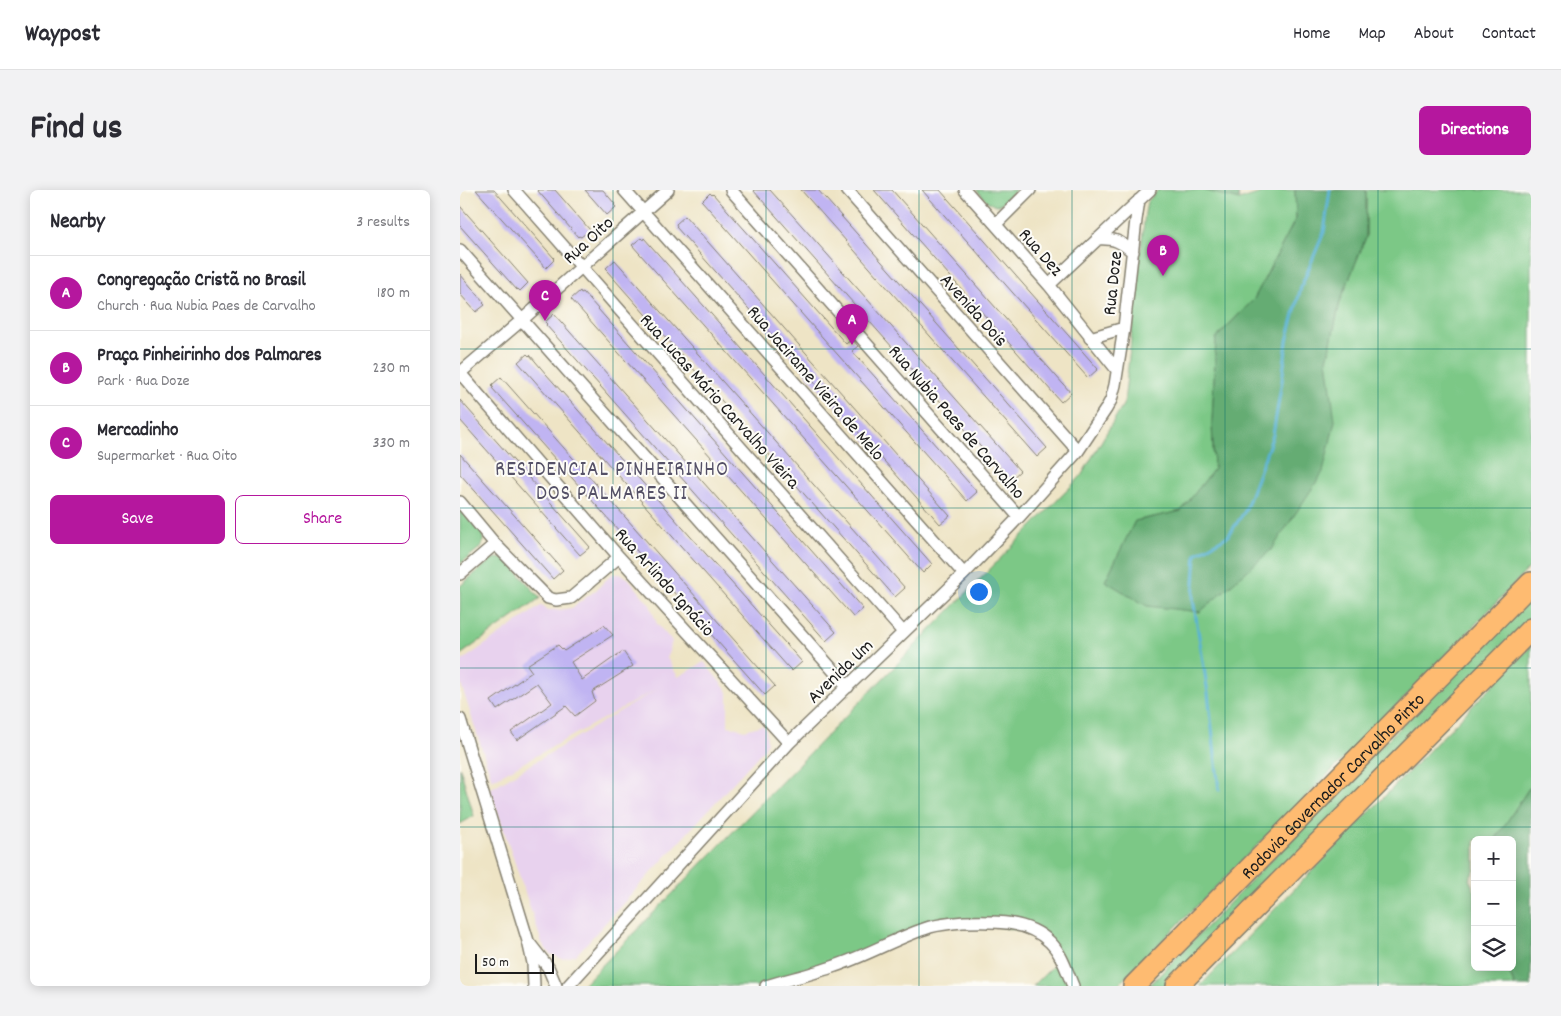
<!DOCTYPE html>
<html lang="en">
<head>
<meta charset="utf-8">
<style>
  body { margin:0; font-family:Dekko,sans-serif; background:#f2f2f3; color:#2b2b33 }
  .controls { position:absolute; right:15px; bottom:15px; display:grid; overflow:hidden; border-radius:8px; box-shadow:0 2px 12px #0003 }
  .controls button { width:45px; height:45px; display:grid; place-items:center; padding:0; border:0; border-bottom:1px solid #e1e1e2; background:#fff; color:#2b2b33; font:25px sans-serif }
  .scale { position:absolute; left:15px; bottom:12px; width:79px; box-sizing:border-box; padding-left:5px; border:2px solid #1c1c1c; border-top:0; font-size:14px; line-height:18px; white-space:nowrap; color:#1c1c1c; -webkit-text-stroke:4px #fdfcf7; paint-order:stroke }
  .you { position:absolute; left:518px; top:401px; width:18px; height:18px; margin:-12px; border:4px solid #fff; border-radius:50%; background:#1a73e8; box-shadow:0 0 0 8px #1a73e833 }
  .badge { display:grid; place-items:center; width:32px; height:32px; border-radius:50%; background:#b5179e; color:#fff; font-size:16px; font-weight:700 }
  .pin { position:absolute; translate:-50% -41px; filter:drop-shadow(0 1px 2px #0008) }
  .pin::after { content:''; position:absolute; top:26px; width:18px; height:15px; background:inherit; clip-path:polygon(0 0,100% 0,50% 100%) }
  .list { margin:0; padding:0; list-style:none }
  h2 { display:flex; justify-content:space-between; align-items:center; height:65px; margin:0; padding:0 20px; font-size:21px }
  h2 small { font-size:16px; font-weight:400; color:#7c7c81 }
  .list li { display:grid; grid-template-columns:32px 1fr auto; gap:15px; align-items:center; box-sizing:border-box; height:75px; padding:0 20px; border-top:1px solid #e1e1e2 }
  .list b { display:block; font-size:19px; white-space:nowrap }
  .list p { margin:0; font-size:16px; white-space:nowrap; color:#7c7c81 }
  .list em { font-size:16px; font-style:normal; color:#7c7c81 }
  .actions { display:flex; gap:10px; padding:15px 20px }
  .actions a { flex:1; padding:11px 0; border:1px solid #b5179e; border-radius:8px; text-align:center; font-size:18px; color:#b5179e }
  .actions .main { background:#b5179e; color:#fff }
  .icon { flex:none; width:28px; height:28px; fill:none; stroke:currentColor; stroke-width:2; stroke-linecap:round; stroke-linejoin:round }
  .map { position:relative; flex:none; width:1071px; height:796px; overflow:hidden; border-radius:8px }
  header { display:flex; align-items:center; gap:30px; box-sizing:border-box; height:70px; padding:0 25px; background:#fff; border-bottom:1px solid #e1e1e2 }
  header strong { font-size:24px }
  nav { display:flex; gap:28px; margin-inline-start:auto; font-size:18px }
  .intro { display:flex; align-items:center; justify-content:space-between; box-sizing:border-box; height:120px; padding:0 30px }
  h1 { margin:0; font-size:35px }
  .button { padding:12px 22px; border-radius:8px; background:#b5179e; color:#fff; font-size:18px; font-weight:700 }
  main { display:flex; gap:30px; padding:0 30px }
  aside { flex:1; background:#fff; border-radius:8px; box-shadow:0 2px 12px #0003 }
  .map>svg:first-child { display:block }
  .built { fill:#e8d2ee }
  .green { fill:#7cc886; stroke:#4c7251 }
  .forest { fill:#65ac73; stroke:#406448 }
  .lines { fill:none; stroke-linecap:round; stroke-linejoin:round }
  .stream { stroke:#58b2d6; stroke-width:3 }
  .building { fill:#c0b4f2 }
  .street-casing { stroke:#858070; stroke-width:14 }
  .highway-casing { stroke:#858070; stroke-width:24 }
  .street { stroke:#fff; stroke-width:11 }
  .highway { stroke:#febb71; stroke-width:21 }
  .grid { fill:none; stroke:#0f766e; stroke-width:1; stroke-opacity:0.55 }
  .labels { text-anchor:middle; stroke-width:4; stroke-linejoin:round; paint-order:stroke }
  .street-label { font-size:19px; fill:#1c1c1c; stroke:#fdfcf7 }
  .quarter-label { font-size:21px; letter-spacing:1px; fill:#555167; stroke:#fdfcf7 }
</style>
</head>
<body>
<header>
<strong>Waypost</strong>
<nav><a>Home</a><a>Map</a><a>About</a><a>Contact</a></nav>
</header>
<div class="intro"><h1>Find us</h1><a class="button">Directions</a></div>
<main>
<aside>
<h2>Nearby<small>3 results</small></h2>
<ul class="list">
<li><span class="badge">A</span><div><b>Congregação Cristã no Brasil</b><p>Church · Rua Nubia Paes de Carvalho</p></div><em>180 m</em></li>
<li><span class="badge">B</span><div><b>Praça Pinheirinho dos Palmares</b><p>Park · Rua Doze</p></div><em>230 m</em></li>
<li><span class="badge">C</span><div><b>Mercadinho</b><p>Supermarket · Rua Oito</p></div><em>330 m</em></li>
</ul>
<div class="actions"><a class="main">Save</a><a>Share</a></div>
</aside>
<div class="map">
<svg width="1071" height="796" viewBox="0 0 1071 796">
  <rect width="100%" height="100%" fill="#fdfcf7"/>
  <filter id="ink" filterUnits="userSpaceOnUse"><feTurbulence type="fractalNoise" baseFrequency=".02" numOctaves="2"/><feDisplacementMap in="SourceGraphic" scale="10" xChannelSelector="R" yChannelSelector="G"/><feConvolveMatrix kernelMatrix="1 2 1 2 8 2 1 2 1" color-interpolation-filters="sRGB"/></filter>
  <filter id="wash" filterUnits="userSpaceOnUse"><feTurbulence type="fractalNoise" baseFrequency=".0096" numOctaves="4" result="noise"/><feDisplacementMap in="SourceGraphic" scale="20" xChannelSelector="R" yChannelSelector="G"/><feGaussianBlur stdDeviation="1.12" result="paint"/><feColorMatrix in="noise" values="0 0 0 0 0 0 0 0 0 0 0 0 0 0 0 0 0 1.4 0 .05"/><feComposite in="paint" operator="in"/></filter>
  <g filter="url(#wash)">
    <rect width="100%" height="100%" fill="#eee4c5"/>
    <path class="built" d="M 152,384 L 160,384 L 168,388 L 190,415 L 197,434 L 212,451 L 207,468 L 218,487 L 244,472 L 268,502 L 268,536 L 285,540 L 303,535 L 306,540 L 307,552 L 305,558 L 116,765 L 103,769 L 90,764 L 82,753 L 30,599 L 199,498 L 32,590 L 0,491 L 0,472 L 82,415 L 88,420 L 99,420 L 112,418 L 136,400 Z"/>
    <path class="green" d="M 516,0 L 556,0 C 536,20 536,21 516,0 Z
      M 698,0 L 744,0 L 779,10 L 810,0 L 835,0 L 836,28 L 794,109 L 756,148 L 752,235 L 754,279 L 721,321 L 675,331 L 646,391 L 874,231 L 867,170 L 880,112 L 906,47 L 906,0 L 1071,0 L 1071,376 L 972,480 L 657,796 L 573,796 L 601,768 L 579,744 L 495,729 L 303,796 L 122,796 L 621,286 L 664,213 L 685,23 L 687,12 Z
      M 0,314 L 23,344 L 23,351 L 21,357 L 0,374 Z
      M 35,368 L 45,369 L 49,372 L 80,408 L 0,465 L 0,396 L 31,370 Z
      M 1071,402 L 1071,428 L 712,796 L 689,796 Z
      M 1071,456 L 1071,599 L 1069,598 L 1035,650 L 1015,650 L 1015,680 L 1009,689 L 1015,702 L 1015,777 L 1047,777 L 1055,796 L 740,796 Z
      M 0,578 L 14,626 L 0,634 Z"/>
    <path class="forest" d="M 744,0 L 778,0 L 779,10 Z
      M 835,0 L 906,0 L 906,47 L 880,112 L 867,170 L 875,231 L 863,282 L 812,359 L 740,422 L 687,416 L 645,391 L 675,331 L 721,321 L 754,279 L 752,231 L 756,148 L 794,109 L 836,28 Z
      M 1069,598 L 1071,599 L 1071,796 L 1055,796 L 1047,777 L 1052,777 L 1052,650 L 1035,650 Z"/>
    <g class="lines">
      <path class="stream" d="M 759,600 L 748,503 L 733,409 L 736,364 L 768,346 L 785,321 L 813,245 L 822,191 L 827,151 L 841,97 L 864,42 L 870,0"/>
    </g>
    <g id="blocks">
      <path class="building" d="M 16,0 L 34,0 L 94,68 L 93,69 L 94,70 L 86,78 Z
        M 77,0 L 95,0 L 130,40 L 121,47 L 119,46 L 118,47 Z
        M 125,0 L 143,0 L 155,14 L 154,15 L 156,17 L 147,25 Z
        M 293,0 L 310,0 L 560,281 L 550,290 Z
        M 341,0 L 358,0 L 587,258 L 577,267 Z
        M 414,0 L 432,0 L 611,203 L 601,212 Z
        M 462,0 L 480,0 L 638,179 L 628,188 Z
        M 250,3 L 252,5 L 253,4 L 386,154 L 392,149 L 398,156 L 392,161 L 517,302 L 507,311 L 242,11 Z
        M 0,16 L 68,93 L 60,101 L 58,99 L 57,100 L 0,36 Z
        M 225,26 L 490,326 L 480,334 L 216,37 L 217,36 L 216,34 Z
        M 181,48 L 183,50 L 184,48 L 191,56 L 472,374 L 463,383 L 172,55 Z
        M 155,70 L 445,398 L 435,407 L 147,81 L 148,80 L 146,78 Z
        M 0,84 L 24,112 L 23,113 L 25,115 L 16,122 L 0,104 Z
        M 120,101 L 121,103 L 123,102 L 403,419 L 393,427 L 111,109 Z
        M 94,124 L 376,442 L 366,451 L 86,135 L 87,134 L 85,132 Z
        M 67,164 L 69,166 L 70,165 L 86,184 L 342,472 L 332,481 L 328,477 L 58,172 Z
        M 41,187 L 315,496 L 305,505 L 32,198 L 34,197 L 32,195 Z
        M 0,210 L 130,357 L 120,365 L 0,230 Z
        M 0,264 L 103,380 L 93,389 L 0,284 Z
        M 144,435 L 153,445 L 111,472 L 122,490 L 163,461 L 173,476 L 132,502 L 135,511 L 115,526 L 106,516 L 57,550 L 51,542 L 92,513 L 77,493 L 37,520 L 31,511 L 72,482 L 67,475 L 98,455 L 104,461 Z"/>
    </g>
  </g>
  <g filter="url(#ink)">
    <use href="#blocks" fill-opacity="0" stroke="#858070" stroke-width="1"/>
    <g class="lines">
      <defs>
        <path id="street" d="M 54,0 L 443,442
          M 164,0 L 504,384
          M 271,0 L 559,327
          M 387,0 L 618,261
          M 505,0 L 589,95 L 657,180
          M 536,34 L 570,0
          M 637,49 C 654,48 660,51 673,62
          M 0,60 L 388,497
          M 589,95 L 690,0
          M 630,148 L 664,138
          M 0,183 L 159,367 L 329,553
          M 0,183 L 62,130 L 208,0
          M 0,312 L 35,354 L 88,408 L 96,410 L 111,408 L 159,367
          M 0,384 L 35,354
          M 0,529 L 68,751 L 73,773 L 74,796
          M 70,754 L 88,777 L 96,796
          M 108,796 L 329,553 L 504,384 L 559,327 L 618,261 L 646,219 L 651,210 L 655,195 L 664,138 L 676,30 L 679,10
          M 306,796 C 329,789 353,784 375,776 C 408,765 438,747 470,737 C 481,734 493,733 504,732 C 534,731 568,730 590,752 C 602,764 607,782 613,796"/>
        <g id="highway">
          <path id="s1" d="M 674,796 L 1071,393"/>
          <path d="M 717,796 L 1071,439"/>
        </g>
      </defs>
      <use href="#street" class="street-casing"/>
      <use href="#highway" class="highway-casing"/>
      <use href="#street" class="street"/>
      <use href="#highway" class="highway"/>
    </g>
  </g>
  <path class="grid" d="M 153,0 L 153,796M 306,0 L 306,796M 459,0 L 459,796M 612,0 L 612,796M 765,0 L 765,796M 918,0 L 918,796M 0,159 L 1071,159M 0,318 L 1071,318M 0,478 L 1071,478M 0,637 L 1071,637"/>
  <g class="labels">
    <g class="street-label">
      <text transform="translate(127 49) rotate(-42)" y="7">Rua Oito</text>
      <text transform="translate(582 61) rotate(49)" y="7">Rua Dez</text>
      <text transform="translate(651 93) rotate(-84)" y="7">Rua Doze</text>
      <text transform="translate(515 119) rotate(48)" y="7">Avenida Dois</text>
      <text transform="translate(357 192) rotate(49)" y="7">Rua Jacirame Vieira de Melo</text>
      <text transform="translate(261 210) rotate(48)" y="7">Rua Lucas Mário Carvalho Vieira</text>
      <text transform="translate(498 231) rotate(49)" y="7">Rua Nubia Paes de Carvalho</text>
      <text transform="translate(206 391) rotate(48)" y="7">Rua Arlindo Ignácio</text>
      <text transform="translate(379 480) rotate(-44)" y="7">Avenida Um</text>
      <text dy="7" stroke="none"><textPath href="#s1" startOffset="282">Rodovia Governador Carvalho Pinto</textPath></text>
    </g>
    <g class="quarter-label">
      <text x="152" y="285">RESIDENCIAL PINHEIRINHO<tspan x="152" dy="24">DOS PALMARES II</tspan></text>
    </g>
  </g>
</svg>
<div class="controls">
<button>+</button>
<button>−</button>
<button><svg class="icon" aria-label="layers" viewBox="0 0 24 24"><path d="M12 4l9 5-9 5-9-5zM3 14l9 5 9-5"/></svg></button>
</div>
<div class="scale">50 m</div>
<div class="you"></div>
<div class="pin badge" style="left:392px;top:155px">A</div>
<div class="pin badge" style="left:703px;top:86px">B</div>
<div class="pin badge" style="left:85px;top:131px">C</div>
</div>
</main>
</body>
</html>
